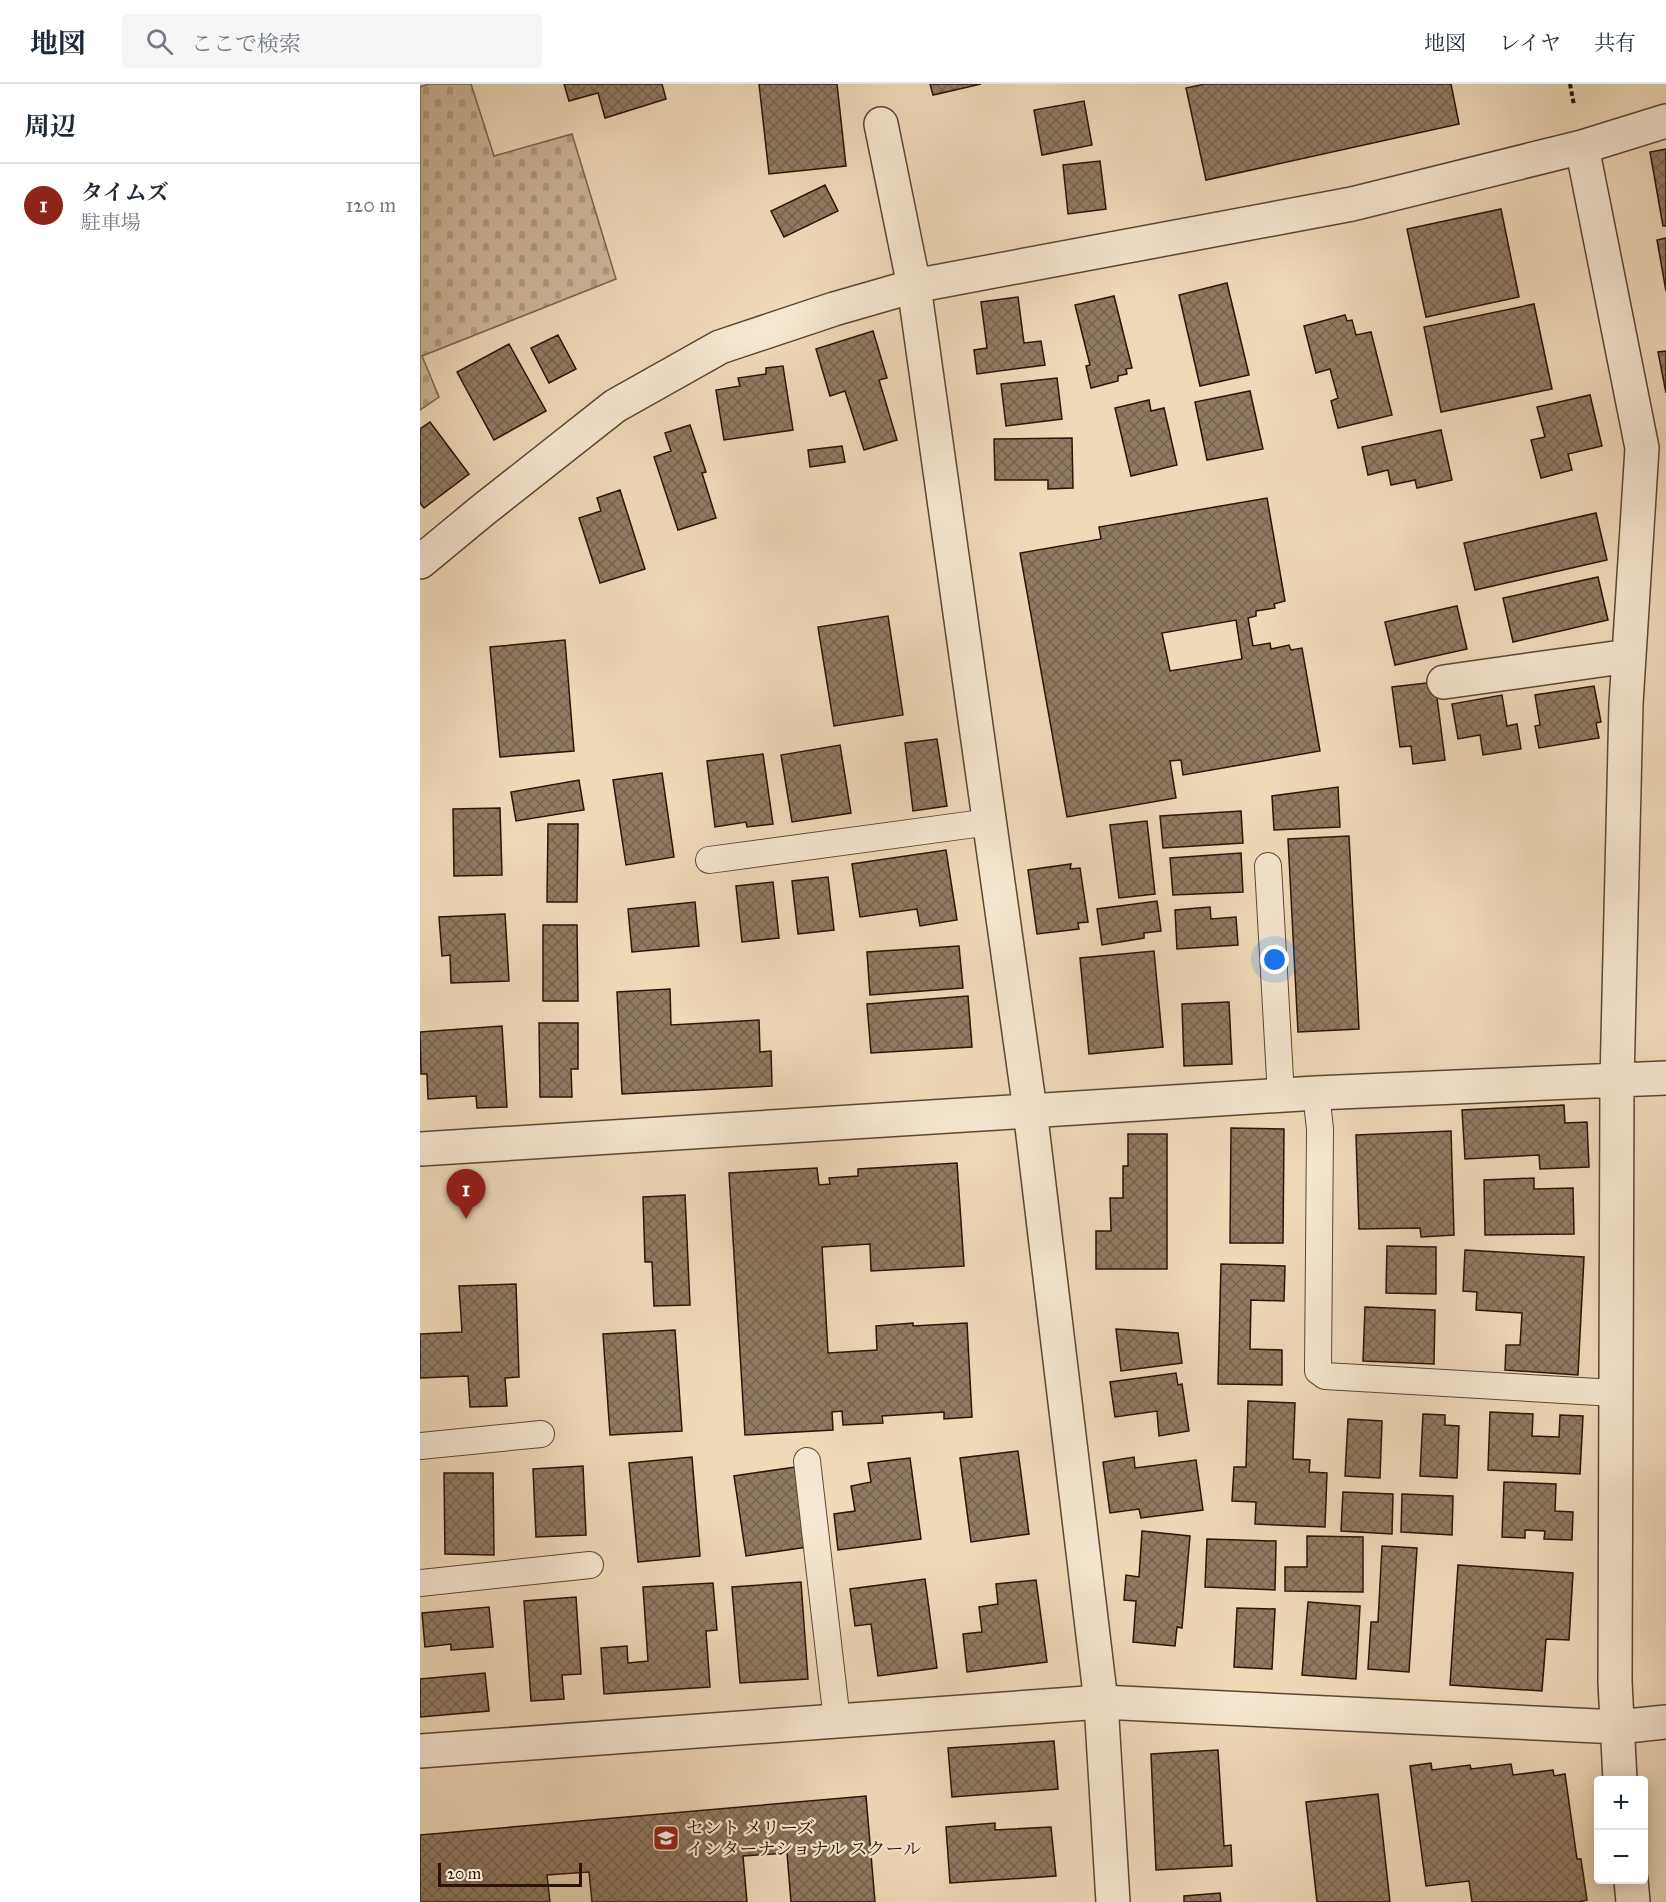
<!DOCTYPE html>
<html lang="ja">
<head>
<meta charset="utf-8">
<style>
  body { margin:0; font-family:"IM FELL Great Primer","Noto Serif JP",serif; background:#f6f6f7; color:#1f2937 }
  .controls { position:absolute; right:18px; bottom:18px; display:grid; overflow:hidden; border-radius:6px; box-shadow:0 3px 15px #0003 }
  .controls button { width:54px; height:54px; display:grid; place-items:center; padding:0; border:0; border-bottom:2px solid #e0e1e3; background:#fff; color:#1f2937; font:30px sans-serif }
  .scale { position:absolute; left:18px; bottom:15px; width:144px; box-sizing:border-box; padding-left:6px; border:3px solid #2a1407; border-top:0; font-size:16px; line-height:21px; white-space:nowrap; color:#2a1407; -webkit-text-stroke:4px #f5e7d1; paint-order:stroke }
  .you { position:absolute; left:855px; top:876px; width:21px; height:21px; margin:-15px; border:4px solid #fff; border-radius:50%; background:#1a73e8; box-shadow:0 0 0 9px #1a73e833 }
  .badge { display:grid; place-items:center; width:39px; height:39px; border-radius:50%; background:#8f2418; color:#fff; font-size:20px; font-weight:700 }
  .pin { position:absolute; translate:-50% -50px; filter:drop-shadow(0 2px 3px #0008) }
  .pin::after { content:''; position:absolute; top:32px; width:21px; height:18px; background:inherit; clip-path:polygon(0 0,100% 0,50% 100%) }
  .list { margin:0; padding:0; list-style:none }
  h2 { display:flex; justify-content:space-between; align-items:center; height:78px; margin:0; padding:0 24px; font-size:26px }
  h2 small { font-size:20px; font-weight:400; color:#747a83 }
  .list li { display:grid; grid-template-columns:39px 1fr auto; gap:18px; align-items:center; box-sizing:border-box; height:84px; padding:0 24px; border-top:2px solid #e0e1e3 }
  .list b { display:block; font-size:22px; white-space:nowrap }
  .list p { margin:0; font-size:20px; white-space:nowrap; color:#747a83 }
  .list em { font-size:20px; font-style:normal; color:#747a83 }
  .icon { flex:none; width:33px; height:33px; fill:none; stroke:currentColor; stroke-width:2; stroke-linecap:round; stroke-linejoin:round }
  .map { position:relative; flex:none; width:1246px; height:1818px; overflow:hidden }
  header { display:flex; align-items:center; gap:36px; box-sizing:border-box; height:84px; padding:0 30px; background:#fff; border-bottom:2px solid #e0e1e3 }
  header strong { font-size:28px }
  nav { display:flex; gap:33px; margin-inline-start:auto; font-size:21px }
  .search { width:420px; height:54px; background:#f6f6f7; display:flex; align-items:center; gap:15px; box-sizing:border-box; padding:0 21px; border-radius:6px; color:#747a83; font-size:22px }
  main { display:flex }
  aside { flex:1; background:#fff }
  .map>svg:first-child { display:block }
  .cemetery { fill:url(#cemetery-stones); stroke:#7c6650; stroke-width:1.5 }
  .building { fill:url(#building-cross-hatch); stroke:#2a1407; stroke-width:1.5; fill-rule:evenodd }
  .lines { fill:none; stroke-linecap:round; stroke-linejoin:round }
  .service-casing { stroke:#5b4633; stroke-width:28 }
  .minor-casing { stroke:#5b4633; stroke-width:36 }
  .path { stroke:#2a1407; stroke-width:4; stroke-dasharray:4.5 3; stroke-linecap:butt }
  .service { stroke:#f5e7d1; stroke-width:26 }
  .minor { stroke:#f5e7d1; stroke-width:33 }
  .labels { text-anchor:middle; stroke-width:4.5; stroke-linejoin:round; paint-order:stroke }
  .poi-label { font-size:18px; fill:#2a1407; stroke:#f5e7d1; text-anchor:start }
</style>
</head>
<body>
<header>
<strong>地図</strong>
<div class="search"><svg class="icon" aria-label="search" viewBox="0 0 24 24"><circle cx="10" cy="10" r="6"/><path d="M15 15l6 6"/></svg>ここで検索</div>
<nav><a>地図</a><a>レイヤ</a><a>共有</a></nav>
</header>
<main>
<aside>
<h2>周辺<small></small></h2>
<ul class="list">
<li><span class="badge">1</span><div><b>タイムズ</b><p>駐車場</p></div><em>120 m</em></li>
</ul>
</aside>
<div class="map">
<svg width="1246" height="1818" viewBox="0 0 1246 1818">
  <defs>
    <pattern id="cemetery-stones" width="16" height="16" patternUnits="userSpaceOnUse" patternTransform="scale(1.5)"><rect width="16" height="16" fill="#ceb89a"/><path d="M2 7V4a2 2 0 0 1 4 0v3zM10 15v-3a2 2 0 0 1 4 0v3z" fill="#b19d83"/></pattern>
    <pattern id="building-cross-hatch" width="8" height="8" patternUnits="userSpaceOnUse" patternTransform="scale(1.5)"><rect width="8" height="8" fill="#907b63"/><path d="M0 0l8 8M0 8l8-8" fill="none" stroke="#766450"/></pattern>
  </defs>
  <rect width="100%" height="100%" fill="#efdab8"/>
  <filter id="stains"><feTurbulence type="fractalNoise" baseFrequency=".00333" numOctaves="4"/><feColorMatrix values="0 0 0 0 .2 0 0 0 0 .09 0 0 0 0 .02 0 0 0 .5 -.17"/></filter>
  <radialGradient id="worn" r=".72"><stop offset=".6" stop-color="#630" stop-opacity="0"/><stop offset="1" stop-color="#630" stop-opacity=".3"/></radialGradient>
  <path class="cemetery" d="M 9,0 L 51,0 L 74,72 L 152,50 L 196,195 L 2,272 L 19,313 L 0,326 L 0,3 Z"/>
  <path class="building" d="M 144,0 L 242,0 L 246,15 L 185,34 L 178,9 L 149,17 Z
    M 339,0 L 417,0 L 426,82 L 349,90 Z
    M 510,0 L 561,0 L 513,11 Z
    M 785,0 L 1031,0 L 1039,40 L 786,96 L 766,4 Z
    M 664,17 L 672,61 L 622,71 L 614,26 Z
    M 1246,65 L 1246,142 L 1243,142 L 1230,68 Z
    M 680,77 L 686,125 L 648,130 L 643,81 Z
    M 405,101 L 418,127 L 364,153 L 351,127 Z
    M 1081,125 L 1099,213 L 1006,233 L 987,145 Z
    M 1246,154 L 1246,207 L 1237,156 Z
    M 807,199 L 829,291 L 780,302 L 759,211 Z
    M 694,212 L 712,284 L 706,285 L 707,290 L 698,292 L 698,297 L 671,304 L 666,282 L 670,281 L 655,221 Z
    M 598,213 L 604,259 L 621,257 L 625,281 L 557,290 L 554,266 L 567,264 L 561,218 Z
    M 1114,220 L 1132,305 L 1021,328 L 1004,243 Z
    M 925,231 L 927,237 L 932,236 L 936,251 L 951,248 L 972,331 L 918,344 L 911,317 L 918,314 L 910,285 L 896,289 L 884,242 Z
    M 453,247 L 467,294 L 459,296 L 477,356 L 444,366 L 425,307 L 410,312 L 396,265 Z
    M 138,251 L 156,285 L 129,299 L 111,264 Z
    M 89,260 L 126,327 L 74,356 L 37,288 Z
    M 1246,267 L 1246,309 L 1238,268 Z
    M 363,282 L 373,346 L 304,356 L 296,306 L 320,302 L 318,294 L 346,290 L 346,284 Z
    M 637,294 L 642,335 L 586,342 L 581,300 Z
    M 830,307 L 843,365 L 787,376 L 775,318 Z
    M 1170,311 L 1182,362 L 1148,370 L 1152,386 L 1121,394 L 1111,356 L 1125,353 L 1117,323 Z
    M 729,316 L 731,327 L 744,324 L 757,381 L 711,392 L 695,324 Z
    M 10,338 L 49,390 L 4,424 L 0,419 L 0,345 Z
    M 270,341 L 286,388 L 282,389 L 296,434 L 258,446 L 234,373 L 251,367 L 245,349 Z
    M 1021,346 L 1032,396 L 997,404 L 995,396 L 971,401 L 968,386 L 948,391 L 942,363 Z
    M 652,354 L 653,404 L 628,405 L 628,396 L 575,396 L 574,355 Z
    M 422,362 L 425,378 L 390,383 L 388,366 Z
    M 200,406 L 225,485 L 180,499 L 159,434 L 181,427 L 177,414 Z
    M 847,414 L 865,517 L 854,520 L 855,524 L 836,527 L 836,532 L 828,534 L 833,562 L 850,559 L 851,565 L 869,561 L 871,566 L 882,564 L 900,667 L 763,691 L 761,676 L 750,677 L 756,714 L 647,733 L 600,469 L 681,455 L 679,443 ZM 816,536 L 822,575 L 750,587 L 742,549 Z
    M 1176,429 L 1187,476 L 1055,506 L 1044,459 Z
    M 1178,493 L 1188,536 L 1093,558 L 1083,514 Z
    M 1037,522 L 1047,565 L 975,581 L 965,538 Z
    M 468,532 L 483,631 L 414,642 L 398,543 Z
    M 145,556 L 154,667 L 80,673 L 70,563 Z
    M 1015,598 L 1025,676 L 993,680 L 991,662 L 980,663 L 972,603 Z
    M 1174,602 L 1181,638 L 1176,639 L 1179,654 L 1119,664 L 1115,642 L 1120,641 L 1115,611 Z
    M 1082,611 L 1087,642 L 1097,640 L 1101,665 L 1063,671 L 1060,651 L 1038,655 L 1032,620 Z
    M 517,655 L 527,722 L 493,727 L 485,659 Z
    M 420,661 L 431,729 L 372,738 L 361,671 Z
    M 343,670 L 353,740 L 327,743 L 326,738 L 295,743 L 287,677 Z
    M 242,689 L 254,773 L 206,781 L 193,696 Z
    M 159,696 L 164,726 L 96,737 L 91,708 Z
    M 918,703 L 920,743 L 854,746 L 852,712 Z
    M 80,724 L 82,791 L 34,792 L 33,725 Z
    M 821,727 L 823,759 L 743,764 L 740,732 Z
    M 727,737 L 735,810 L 699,814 L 690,741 Z
    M 128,740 L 158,740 L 157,818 L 127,818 Z
    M 929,752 L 939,945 L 878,948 L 868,755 Z
    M 526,766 L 537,836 L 500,842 L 497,825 L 440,833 L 432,780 Z
    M 821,769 L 823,808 L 753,811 L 750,774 Z
    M 651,780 L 650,785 L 660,784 L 668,838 L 658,839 L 659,845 L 617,850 L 608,786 Z
    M 408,793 L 414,846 L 378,850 L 372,797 Z
    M 353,798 L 359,854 L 322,858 L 316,802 Z
    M 737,817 L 741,847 L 724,849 L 724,854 L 682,861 L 677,825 Z
    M 275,818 L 279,862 L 212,868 L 208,825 Z
    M 790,823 L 791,835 L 816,833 L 818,861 L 757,865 L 755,826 Z
    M 85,830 L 89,897 L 31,899 L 30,871 L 22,872 L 19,833 Z
    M 123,841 L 157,841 L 158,917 L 123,917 Z
    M 539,862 L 543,904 L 450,911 L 447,868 Z
    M 734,867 L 743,963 L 669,970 L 660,874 Z
    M 250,905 L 251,941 L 339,936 L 340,968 L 351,967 L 352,1002 L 202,1010 L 197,908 Z
    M 548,912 L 552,963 L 451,969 L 447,920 Z
    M 809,918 L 812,980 L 764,982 L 762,920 Z
    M 119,939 L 158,939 L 158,985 L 151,985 L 152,1013 L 120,1013 Z
    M 82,942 L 87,1023 L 57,1024 L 56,1012 L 8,1015 L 7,990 L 1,990 L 0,948 Z
    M 1144,1021 L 1145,1039 L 1167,1038 L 1169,1083 L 1120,1085 L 1119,1071 L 1045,1075 L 1042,1026 Z
    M 811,1044 L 864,1045 L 863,1159 L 810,1159 Z
    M 1031,1047 L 1034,1151 L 1001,1153 L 1000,1144 L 939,1145 L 936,1051 Z
    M 708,1050 L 747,1050 L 747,1185 L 676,1185 L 676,1147 L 691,1147 L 690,1114 L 703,1114 L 703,1082 L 708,1082 Z
    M 537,1079 L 544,1182 L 451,1187 L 450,1160 L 402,1163 L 408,1269 L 457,1266 L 456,1242 L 493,1239 L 493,1242 L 547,1239 L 552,1333 L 524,1335 L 524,1328 L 462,1332 L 463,1339 L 423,1341 L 422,1327 L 412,1328 L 413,1346 L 325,1351 L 309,1089 L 397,1084 L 399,1101 L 410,1100 L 409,1094 L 438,1092 L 438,1085 Z
    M 1114,1094 L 1114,1105 L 1153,1104 L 1154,1150 L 1065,1151 L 1064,1096 Z
    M 265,1111 L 270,1221 L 234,1222 L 232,1178 L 225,1178 L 223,1113 Z
    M 967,1162 L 1016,1163 L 1016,1210 L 966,1209 Z
    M 1045,1166 L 1164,1173 L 1158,1291 L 1085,1286 L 1086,1261 L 1100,1261 L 1102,1229 L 1056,1226 L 1057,1208 L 1043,1207 Z
    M 801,1180 L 865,1182 L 864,1217 L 831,1216 L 830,1265 L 862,1266 L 862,1301 L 798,1300 Z
    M 96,1200 L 99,1293 L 85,1294 L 87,1322 L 50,1323 L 48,1292 L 0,1294 L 0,1250 L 42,1248 L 39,1202 Z
    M 945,1223 L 1015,1226 L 1014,1280 L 943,1277 Z
    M 696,1245 L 758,1249 L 762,1279 L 701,1287 Z
    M 255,1246 L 262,1347 L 190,1351 L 183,1250 Z
    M 756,1289 L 758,1301 L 762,1300 L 769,1347 L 739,1352 L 737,1327 L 695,1333 L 690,1298 Z
    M 828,1317 L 875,1319 L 873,1375 L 890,1376 L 889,1388 L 907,1389 L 905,1443 L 835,1440 L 836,1418 L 812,1417 L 814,1383 L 826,1383 Z
    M 1070,1328 L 1113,1330 L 1112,1352 L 1139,1353 L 1140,1331 L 1163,1332 L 1160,1390 L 1068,1386 Z
    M 1003,1330 L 1025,1331 L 1025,1341 L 1039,1342 L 1037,1394 L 1000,1392 Z
    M 928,1335 L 962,1337 L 960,1394 L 925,1392 Z
    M 598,1367 L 609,1450 L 551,1458 L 540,1374 Z
    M 272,1373 L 280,1472 L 218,1478 L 209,1379 Z
    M 714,1373 L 715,1384 L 776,1376 L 783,1426 L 721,1434 L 719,1425 L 690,1429 L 683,1378 Z
    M 490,1374 L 501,1455 L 418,1466 L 414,1430 L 435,1427 L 431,1402 L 451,1398 L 448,1379 Z
    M 163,1382 L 166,1451 L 116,1453 L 113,1385 Z
    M 375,1383 L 387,1463 L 326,1472 L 314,1392 Z
    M 24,1389 L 73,1389 L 74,1471 L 25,1470 Z
    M 1084,1398 L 1136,1400 L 1135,1427 L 1153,1428 L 1152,1456 L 1124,1455 L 1125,1447 L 1105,1446 L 1105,1454 L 1082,1453 Z
    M 923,1408 L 973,1410 L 972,1450 L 921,1447 Z
    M 982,1410 L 1033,1412 L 1032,1451 L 981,1448 Z
    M 722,1447 L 770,1452 L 762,1544 L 757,1543 L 755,1562 L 713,1558 L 716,1517 L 704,1516 L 706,1491 L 719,1493 Z
    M 887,1452 L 943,1453 L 943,1508 L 865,1507 L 865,1483 L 887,1483 Z
    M 787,1455 L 856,1457 L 855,1506 L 785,1503 Z
    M 962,1462 L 997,1464 L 989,1588 L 948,1585 L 951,1538 L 958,1538 Z
    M 1038,1481 L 1153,1489 L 1149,1556 L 1126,1555 L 1122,1607 L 1030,1601 Z
    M 505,1495 L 517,1584 L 458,1592 L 451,1540 L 435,1542 L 430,1505 Z
    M 616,1496 L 627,1578 L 547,1588 L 543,1550 L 562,1548 L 559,1523 L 578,1520 L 576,1500 Z
    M 381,1498 L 388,1595 L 320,1599 L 312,1503 Z
    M 293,1499 L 297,1546 L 286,1547 L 290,1603 L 184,1610 L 181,1564 L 207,1562 L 208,1579 L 228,1577 L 223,1503 Z
    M 156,1513 L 161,1590 L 142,1591 L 144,1615 L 111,1617 L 104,1517 Z
    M 888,1518 L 940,1522 L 936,1595 L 882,1591 Z
    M 69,1523 L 73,1563 L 31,1566 L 31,1560 L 5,1563 L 2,1529 Z
    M 817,1524 L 855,1525 L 852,1585 L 814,1583 Z
    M 65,1589 L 69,1627 L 0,1633 L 0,1595 Z
    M 634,1657 L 638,1705 L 532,1713 L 528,1664 Z
    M 798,1666 L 804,1762 L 811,1761 L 812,1782 L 736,1786 L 731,1670 Z
    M 1011,1679 L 1012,1686 L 1050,1681 L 1051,1685 L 1091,1680 L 1093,1691 L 1133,1686 L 1134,1692 L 1145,1690 L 1157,1775 L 1161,1775 L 1167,1816 L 1159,1818 L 1052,1818 L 1049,1797 L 1006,1802 L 990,1682 Z
    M 958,1710 L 970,1818 L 897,1818 L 886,1718 Z
    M 446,1712 L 455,1818 L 371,1818 L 367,1769 L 323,1772 L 327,1818 L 172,1818 L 169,1788 L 127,1791 L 130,1818 L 0,1818 L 0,1751 Z
    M 575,1739 L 575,1746 L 631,1743 L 636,1792 L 530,1799 L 526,1743 Z
    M 800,1809 L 801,1818 L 764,1818 L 764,1812 Z"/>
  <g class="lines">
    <defs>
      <path id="service" d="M 289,776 L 570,738
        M 848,782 L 861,1012
        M 896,1009 L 900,1045 L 898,1287 L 905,1292 L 1195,1309
        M 0,1362 L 121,1350
        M 387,1377 L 417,1637
        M 0,1499 L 170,1481"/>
      <path id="minor" d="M 461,40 L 494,202 L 610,1026 L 681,1618 L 693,1818
        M 1162,63 L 1222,364 L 1206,620 L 1197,997 L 1195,1598 L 1200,1696
        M 0,478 L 63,426 L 195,322 L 300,263 L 414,225 L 494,202 L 932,120 L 1162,63 L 1246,37
        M 1024,598 L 1209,572
        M 0,1065 L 896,1009 L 1246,994
        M 0,1667 L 681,1618 L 1198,1643 L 1246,1638
        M 1211,1796 L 1213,1818"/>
    </defs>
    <use href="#service" class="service-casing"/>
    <use href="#minor" class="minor-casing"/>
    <path class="path" d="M 1150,0 L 1154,21"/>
    <use href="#service" class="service"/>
    <use href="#minor" class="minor"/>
  </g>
  <defs>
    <symbol id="school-square" viewBox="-11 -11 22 22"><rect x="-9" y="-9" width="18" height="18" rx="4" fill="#8f2418" stroke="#f5e7d1"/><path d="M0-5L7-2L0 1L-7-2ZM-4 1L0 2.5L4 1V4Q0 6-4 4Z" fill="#fff"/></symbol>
  </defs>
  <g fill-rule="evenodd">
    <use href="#school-square" x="231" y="1739" width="30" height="30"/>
  </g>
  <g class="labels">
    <g class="poi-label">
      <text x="266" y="1750">セント メリーズ<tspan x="266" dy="21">インターナショナル スクール</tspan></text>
    </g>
  </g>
  <rect width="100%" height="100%" filter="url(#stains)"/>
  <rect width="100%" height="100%" fill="url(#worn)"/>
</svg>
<div class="controls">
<button>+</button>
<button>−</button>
</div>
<div class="scale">20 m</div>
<div class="you"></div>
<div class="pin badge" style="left:46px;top:1135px">1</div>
</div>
</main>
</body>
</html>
